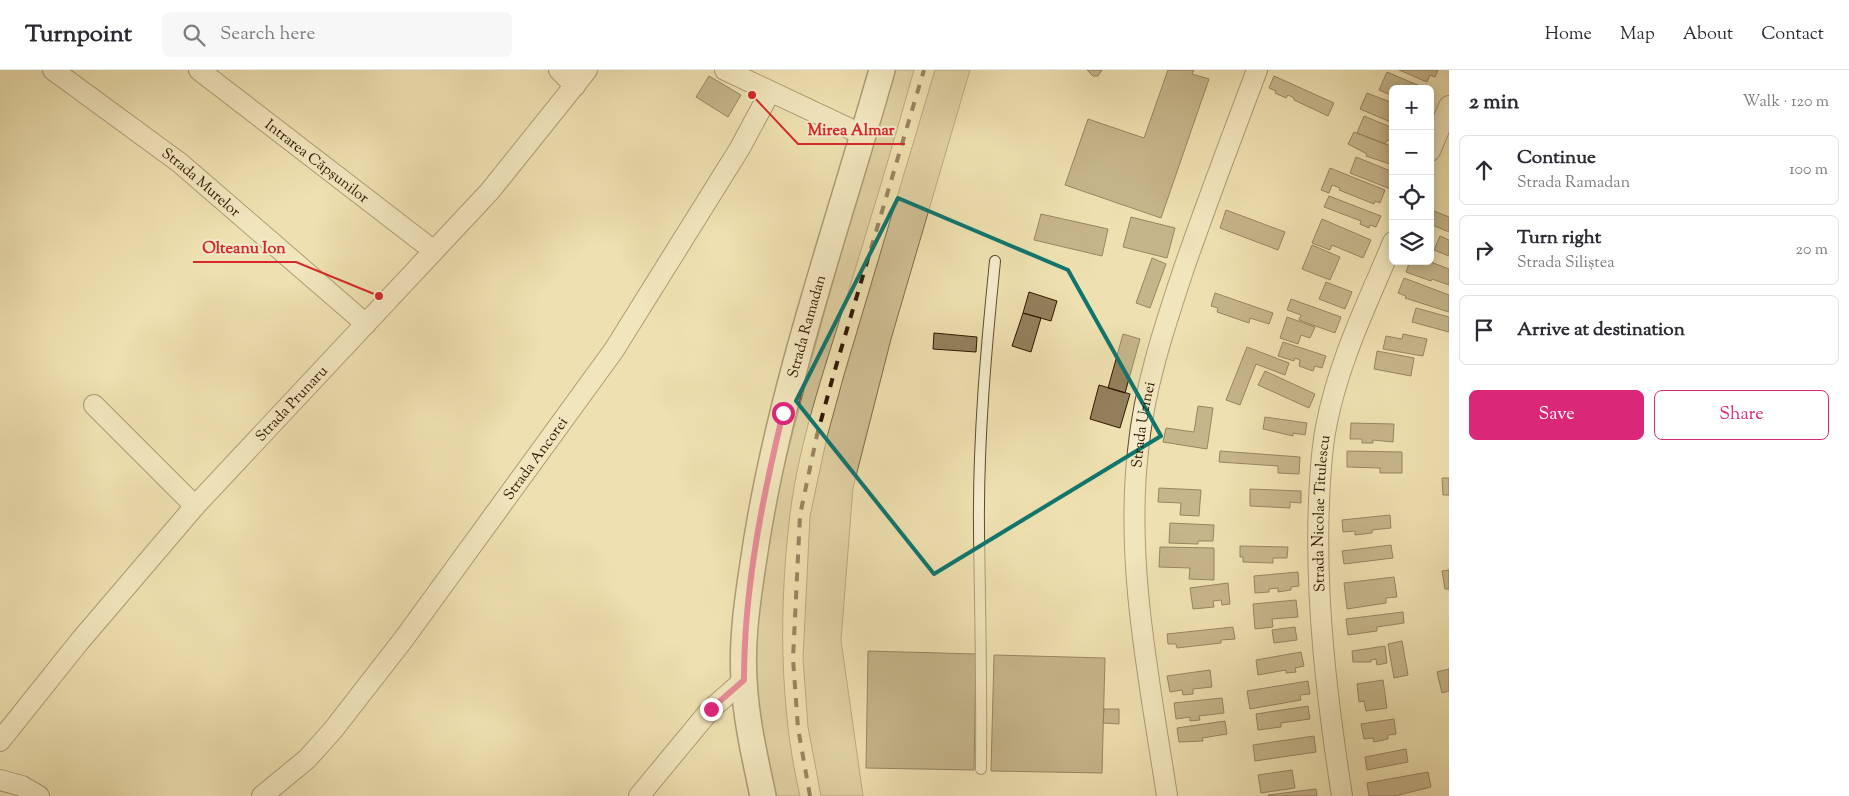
<!DOCTYPE html>
<html lang="en">
<head>
<meta charset="utf-8">
<style>
  body { margin:0; font-family:"Sorts Mill Goudy",serif; background:#f7f7f7; color:#2b2b33 }
  .controls { position:absolute; right:15px; top:15px; display:grid; overflow:hidden; border-radius:8px; box-shadow:0 2px 12px #0003 }
  .controls button { width:45px; height:45px; display:grid; place-items:center; padding:0; border:0; border-bottom:1px solid #e1e1e2; background:#fff; color:#2b2b33; font:25px sans-serif }
  .stop { position:absolute; width:15px; height:15px; margin:-11px; border:4px solid #db2777; border-radius:50%; background:#fff }
  .stop.end { background:#db2777; border-color:#fff; box-shadow:0 1px 5px #0008 }
  .list { margin:0; padding:0; list-style:none }
  h2 { display:flex; justify-content:space-between; align-items:center; height:65px; margin:0; padding:0 20px; font-size:21px }
  h2 small { font-size:16px; font-weight:400; color:#7c7c81 }
  .list li { display:grid; grid-template-columns:32px 1fr auto; gap:15px; align-items:center; box-sizing:border-box; height:70px; margin:0 10px 10px; padding:0 10px; border:1px solid #e1e1e2; border-radius:8px }
  .list b { display:block; font-size:19px; white-space:nowrap }
  .list p { margin:0; font-size:16px; white-space:nowrap; color:#7c7c81 }
  .list em { font-size:16px; font-style:normal; color:#7c7c81 }
  .actions { display:flex; gap:10px; padding:15px 20px }
  .actions a { flex:1; padding:11px 0; border:1px solid #db2777; border-radius:8px; text-align:center; font-size:18px; color:#db2777 }
  .actions .main { background:#db2777; color:#fff }
  .icon { flex:none; width:28px; height:28px; fill:none; stroke:currentColor; stroke-width:2; stroke-linecap:round; stroke-linejoin:round }
  .map { position:relative; flex:none; width:1449px; height:726px; overflow:hidden }
  header { display:flex; align-items:center; gap:30px; box-sizing:border-box; height:70px; padding:0 25px; background:#fff; border-bottom:1px solid #e1e1e2 }
  header strong { font-size:24px }
  nav { display:flex; gap:28px; margin-inline-start:auto; font-size:18px }
  .search { width:350px; height:45px; background:#f7f7f7; display:flex; align-items:center; gap:12px; box-sizing:border-box; padding:0 18px; border-radius:8px; color:#7c7c81; font-size:19px }
  main { display:flex }
  aside { flex:1; background:#fff }
  .map>svg:first-child { display:block }
  .green { fill:#cebe92; stroke:#7e6a49 }
  .building { fill:#92805c; stroke:#2f1700 }
  .lines { fill:none; stroke-linecap:round; stroke-linejoin:round }
  .service-casing { stroke:#5f492c; stroke-width:12 }
  .minor-casing { stroke:#5f492c; stroke-width:22 }
  .tertiary-casing { stroke:#5f492c; stroke-width:28 }
  .service { stroke:#f4ebcc; stroke-width:10 }
  .minor { stroke:#f4ebcc; stroke-width:20 }
  .tertiary { stroke:#f4ebcc; stroke-width:25 }
  .rail { stroke:#2f1700; stroke-width:4; stroke-dasharray:9 9; stroke-linecap:butt }
  .route { stroke:#db2777; stroke-width:6 }
  .marked { fill:none; stroke:#0f766e; stroke-width:4; stroke-linejoin:round }
  .labels { text-anchor:middle; stroke-width:4; stroke-linejoin:round; paint-order:stroke }
  .street-label { font-size:15px; fill:#2f1700; stroke:#f4ebcc }
  .leader { fill:none; stroke:#d62828; stroke-width:2 }
  .callout-dot { fill:#d62828; stroke:#f4ebcc; stroke-width:2 }
  .callout-label { font-size:16px; text-anchor:middle; font-weight:bold; fill:#d62828; stroke:#f4ebcc; stroke-width:4; stroke-linejoin:round; paint-order:stroke }
</style>
</head>
<body>
<header>
<strong>Turnpoint</strong>
<div class="search"><svg class="icon" aria-label="search" viewBox="0 0 24 24"><circle cx="10" cy="10" r="6"/><path d="M15 15l6 6"/></svg>Search here</div>
<nav><a>Home</a><a>Map</a><a>About</a><a>Contact</a></nav>
</header>
<main>
<div class="map">
<svg width="1449" height="726" viewBox="0 0 1449 726">
  <rect width="100%" height="100%" fill="#eee0b0"/>
  <filter id="stains"><feTurbulence type="fractalNoise" baseFrequency=".004" numOctaves="4"/><feColorMatrix values="0 0 0 0 .2 0 0 0 0 .09 0 0 0 0 .02 0 0 0 .5 -.17"/></filter>
  <radialGradient id="worn" r=".72"><stop offset=".6" stop-color="#630" stop-opacity="0"/><stop offset="1" stop-color="#630" stop-opacity=".3"/></radialGradient>
  <path class="green" d="M 894,0 L 914,0 C 892,79 868,157 844,236 C 823,303 799,373 790,444 C 779,534 779,638 800,726 L 776,726 C 768,688 758,650 757,611 C 753,517 777,421 801,331 C 829,220 862,110 894,0 Z
    M 935,0 L 970,0 L 891,269 L 853,418 L 841,570 L 863,726 L 821,726 L 808,657 L 803,589 L 810,446 L 827,367 L 844,305 Z"/>
  <path class="building" d="M 1087,0 L 1102,0 L 1098,6 L 1093,6 Z
    M 1168,0 L 1194,0 L 1192,4 L 1209,9 L 1161,148 L 1065,115 L 1088,49 L 1144,68 Z
    M 1399,0 L 1438,0 L 1435,7 L 1430,5 L 1427,12 Z
    M 1387,2 L 1427,19 L 1393,19 L 1393,26 L 1379,20 Z
    M 709,6 L 741,25 L 728,47 L 696,27 Z
    M 1274,6 L 1334,33 L 1328,46 L 1294,30 L 1294,28 L 1288,25 L 1286,28 L 1275,23 L 1276,21 L 1269,18 Z
    M 1367,23 L 1393,33 L 1393,53 L 1360,39 Z
    M 1364,46 L 1393,58 L 1393,72 L 1387,70 L 1385,74 L 1357,63 Z
    M 1354,62 L 1393,77 L 1393,95 L 1366,86 L 1367,84 L 1348,74 Z
    M 1356,87 L 1393,102 L 1393,120 L 1350,103 Z
    M 1330,98 L 1385,120 L 1380,133 L 1375,131 L 1374,134 L 1339,120 L 1340,118 L 1332,115 L 1329,123 L 1321,120 Z
    M 1329,126 L 1381,146 L 1376,157 L 1370,155 L 1369,158 L 1360,154 L 1361,151 L 1324,137 Z
    M 1226,140 L 1285,162 L 1278,180 L 1220,158 Z
    M 1434,141 L 1449,147 L 1449,162 L 1430,154 Z
    M 1041,144 L 1108,159 L 1102,186 L 1034,170 Z
    M 1131,147 L 1175,158 L 1167,188 L 1123,177 Z
    M 1322,149 L 1371,170 L 1363,188 L 1332,175 L 1330,180 L 1312,173 Z
    M 1440,166 L 1449,170 L 1449,186 L 1434,180 Z
    M 1312,175 L 1340,187 L 1330,210 L 1302,199 Z
    M 1152,188 L 1166,194 L 1150,238 L 1136,233 Z
    M 1410,191 L 1428,191 L 1449,199 L 1449,215 L 1432,209 L 1431,211 L 1406,202 Z
    M 1404,208 L 1449,225 L 1449,242 L 1405,228 L 1406,226 L 1398,223 Z
    M 1326,212 L 1352,222 L 1345,239 L 1319,229 Z
    M 1029,222 L 1057,231 L 1051,251 L 1023,243 Z
    M 1215,223 L 1273,243 L 1269,254 L 1250,248 L 1249,253 L 1217,242 L 1218,238 L 1211,236 Z
    M 1291,229 L 1341,247 L 1335,263 L 1299,250 L 1301,245 L 1287,240 Z
    M 1416,238 L 1449,247 L 1449,262 L 1412,252 Z
    M 1023,243 L 1041,248 L 1031,282 L 1012,276 Z
    M 1287,247 L 1315,257 L 1310,268 L 1301,265 L 1298,274 L 1280,268 Z
    M 934,263 L 977,267 L 976,282 L 933,279 Z
    M 1123,264 L 1140,269 L 1125,323 L 1108,318 Z
    M 1403,264 L 1427,269 L 1423,286 L 1383,279 L 1386,266 L 1402,269 Z
    M 1283,272 L 1326,286 L 1322,298 L 1315,296 L 1313,301 L 1299,296 L 1300,290 L 1295,288 L 1294,291 L 1278,286 Z
    M 1247,277 L 1289,293 L 1285,305 L 1256,294 L 1240,335 L 1226,330 Z
    M 1377,281 L 1414,288 L 1411,306 L 1374,299 Z
    M 1265,301 L 1315,324 L 1309,338 L 1258,315 Z
    M 1099,315 L 1130,324 L 1120,358 L 1090,349 Z
    M 1198,336 L 1213,338 L 1207,379 L 1163,372 L 1166,358 L 1194,362 Z
    M 1265,347 L 1307,353 L 1305,365 L 1293,363 L 1293,366 L 1263,359 Z
    M 1351,353 L 1394,354 L 1393,372 L 1373,370 L 1373,373 L 1362,373 L 1362,369 L 1350,369 Z
    M 1220,381 L 1300,387 L 1299,404 L 1278,403 L 1278,396 L 1219,392 Z
    M 1347,381 L 1402,382 L 1402,403 L 1380,403 L 1380,398 L 1347,397 Z
    M 1442,408 L 1449,408 L 1449,425 L 1443,425 Z
    M 1159,418 L 1201,420 L 1199,446 L 1180,445 L 1181,433 L 1158,432 Z
    M 1250,419 L 1301,421 L 1301,433 L 1290,432 L 1290,438 L 1250,436 Z
    M 1390,445 L 1391,458 L 1372,460 L 1372,463 L 1355,465 L 1355,461 L 1343,462 L 1342,450 Z
    M 1170,453 L 1214,455 L 1213,471 L 1198,471 L 1198,474 L 1169,473 Z
    M 1391,475 L 1393,488 L 1344,494 L 1342,481 Z
    M 1240,476 L 1288,477 L 1287,488 L 1273,488 L 1273,493 L 1243,492 L 1243,487 L 1240,487 Z
    M 1160,477 L 1214,478 L 1214,510 L 1189,509 L 1190,498 L 1159,497 Z
    M 1449,500 L 1449,519 L 1445,519 L 1442,501 Z
    M 1298,502 L 1299,516 L 1291,517 L 1291,520 L 1278,522 L 1278,518 L 1269,519 L 1269,522 L 1255,523 L 1254,506 Z
    M 1394,507 L 1397,527 L 1386,528 L 1386,533 L 1347,539 L 1344,513 Z
    M 1228,513 L 1230,534 L 1222,535 L 1221,530 L 1213,531 L 1214,537 L 1193,539 L 1190,518 Z
    M 1296,530 L 1298,547 L 1272,549 L 1273,557 L 1255,559 L 1253,534 Z
    M 1403,542 L 1404,553 L 1377,557 L 1377,561 L 1348,565 L 1346,549 Z
    M 1233,557 L 1235,569 L 1221,570 L 1221,573 L 1177,578 L 1176,574 L 1168,574 L 1167,564 Z
    M 1295,557 L 1297,570 L 1274,573 L 1272,560 Z
    M 1402,571 L 1408,605 L 1394,608 L 1388,574 Z
    M 1385,576 L 1387,593 L 1377,595 L 1376,589 L 1371,590 L 1371,592 L 1353,592 L 1352,581 Z
    M 868,581 L 976,584 L 974,700 L 866,698 Z
    M 1301,582 L 1304,596 L 1295,598 L 1296,602 L 1286,603 L 1286,600 L 1258,605 L 1256,590 Z
    M 994,585 L 1105,588 L 1102,703 L 991,701 Z
    M 1449,599 L 1449,621 L 1442,623 L 1437,602 Z
    M 1210,600 L 1212,617 L 1193,619 L 1193,624 L 1183,625 L 1182,620 L 1170,622 L 1167,606 Z
    M 1383,610 L 1387,638 L 1366,641 L 1364,631 L 1359,632 L 1357,614 Z
    M 1308,611 L 1310,624 L 1300,625 L 1301,630 L 1250,639 L 1247,621 Z
    M 1222,628 L 1224,643 L 1199,646 L 1200,650 L 1190,651 L 1190,647 L 1176,649 L 1174,633 Z
    M 1308,636 L 1310,649 L 1281,653 L 1281,657 L 1258,660 L 1256,644 Z
    M 1104,639 L 1119,639 L 1119,654 L 1103,653 Z
    M 1394,649 L 1396,664 L 1388,665 L 1388,669 L 1374,672 L 1373,668 L 1364,669 L 1361,654 Z
    M 1225,651 L 1227,664 L 1202,668 L 1203,671 L 1179,672 L 1177,658 Z
    M 1314,666 L 1316,682 L 1255,691 L 1253,675 Z
    M 1406,679 L 1408,692 L 1367,700 L 1365,687 Z
    M 1292,700 L 1295,718 L 1261,723 L 1258,705 Z
    M 1428,702 L 1431,717 L 1395,726 L 1369,726 L 1367,713 Z
    M 1316,719 L 1317,726 L 1268,726 L 1268,725 Z"/>
  <g class="lines">
    <defs>
      <path id="service" d="M 981,699 C 982,619 980,540 979,460 C 978,370 986,280 995,191"/>
      <g id="minor">
        <path id="s1" d="M 53,0 L 180,93 L 366,254"/>
        <path id="s2" d="M 199,0 L 434,181"/>
        <path d="M 559,0 L 575,16"/>
        <path d="M 725,0 L 863,65"/>
        <path d="M 1430,81 L 1449,36"/>
        <path d="M 94,335 L 195,436"/>
        <path id="s3" d="M 0,671 L 79,572 L 195,436 L 490,121 L 587,0"/>
        <path d="M 0,710 L 22,716 L 39,726"/>
        <path id="s4" d="M 262,726 L 307,689 L 333,660 L 403,570 L 614,280 L 740,78 L 770,22"/>
        <path d="M 639,726 L 711,639 L 744,610"/>
        <path id="s5" d="M 1167,726 C 1150,613 1125,496 1138,381 C 1144,318 1164,258 1184,198 C 1207,132 1232,66 1257,0"/>
        <path id="s6" d="M 1342,726 C 1327,629 1315,530 1319,432 C 1320,407 1321,382 1326,357 C 1338,292 1368,232 1393,172"/>
      </g>
      <g id="tertiary">
        <path id="s7" d="M 763,726 C 755,688 746,650 744,610 C 741,563 750,514 757,468 C 783,309 838,155 882,0"/>
      </g>
    </defs>
    <use href="#service" class="service-casing"/>
    <use href="#minor" class="minor-casing"/>
    <use href="#tertiary" class="tertiary-casing"/>
    <use href="#service" class="service"/>
    <use href="#minor" class="minor"/>
    <use href="#tertiary" class="tertiary"/>
    <path class="rail" d="M 810,726 L 798,658 L 793,589 L 800,445 L 817,365 L 834,303 L 924,0"/>
  </g>
  <g class="lines">
    <path class="route" d="M 711,639 L 744,610 C 744,519 762,430 783,343"/>
  </g>
  <path d="M0 0H1449V726H0ZM 898,128 L 1068,200 L 1161,366 L 934,504 L 796,331 Z" fill="#eee0b0" fill-opacity=".55" fill-rule="evenodd"/>
  <path class="marked" d="M 898,128 L 1068,200 L 1161,366 L 934,504 L 796,331 Z"/>
  <g class="labels">
    <g class="street-label">
      <text dy="5" stroke="none"><textPath href="#s2" startOffset="149">Intrarea Căpșunilor</textPath></text>
      <text dy="5" stroke="none"><textPath href="#s1" startOffset="186">Strada Murelor</textPath></text>
      <text dy="5" stroke="none"><textPath href="#s7" startOffset="478">Strada Ramadan</textPath></text>
      <text dy="5" stroke="none"><textPath href="#s3" startOffset="446">Strada Prunaru</textPath></text>
      <text dy="5" stroke="none"><textPath href="#s5" startOffset="374">Strada Uzinei</textPath></text>
      <text dy="5" stroke="none"><textPath href="#s4" startOffset="436">Strada Ancorei</textPath></text>
      <text dy="5" stroke="none"><textPath href="#s6" startOffset="284">Strada Nicolae Titulescu</textPath></text>
    </g>
  </g>
  <path class="leader" d="M752 25L798 74H905M379 226L296 192H193"/>
  <g class="callout-dot">
    <circle cx="752" cy="25" r="5"/>
    <circle cx="379" cy="226" r="5"/>
  </g>
  <g class="callout-label">
    <text x="851" y="65">Mirea Almar</text>
    <text x="244" y="183">Olteanu Ion</text>
  </g>
  <rect width="100%" height="100%" filter="url(#stains)"/>
  <rect width="100%" height="100%" fill="url(#worn)"/>
</svg>
<div class="controls">
<button>+</button>
<button>−</button>
<button><svg class="icon" aria-label="locate" viewBox="0 0 24 24"><circle cx="12" cy="12" r="6"/><path d="M12 2v4M12 18v4M2 12h4M18 12h4"/></svg></button>
<button><svg class="icon" aria-label="layers" viewBox="0 0 24 24"><path d="M12 4l9 5-9 5-9-5zM3 14l9 5 9-5"/></svg></button>
</div>
<div class="stop" style="left:783px;top:343px"></div>
<div class="stop end" style="left:711px;top:639px"></div>
</div>
<aside>
<h2>2 min<small>Walk · 120 m</small></h2>
<ul class="list">
<li><svg class="icon" aria-label="ahead" viewBox="0 0 24 24"><path d="M12 20V5M6 11l6-6 6 6"/></svg><div><b>Continue</b><p>Strada Ramadan</p></div><em>100 m</em></li>
<li><svg class="icon" aria-label="right" viewBox="0 0 24 24"><path d="M7 20v-9h11M14 6l5 5-5 5"/></svg><div><b>Turn right</b><p>Strada Siliștea</p></div><em>20 m</em></li>
<li><svg class="icon" aria-label="arrive" viewBox="0 0 24 24"><path d="M6 21V4h12l-3 4 3 4H6"/></svg><div><b>Arrive at destination</b></div></li>
</ul>
<div class="actions"><a class="main">Save</a><a>Share</a></div>
</aside>
</main>
</body>
</html>
